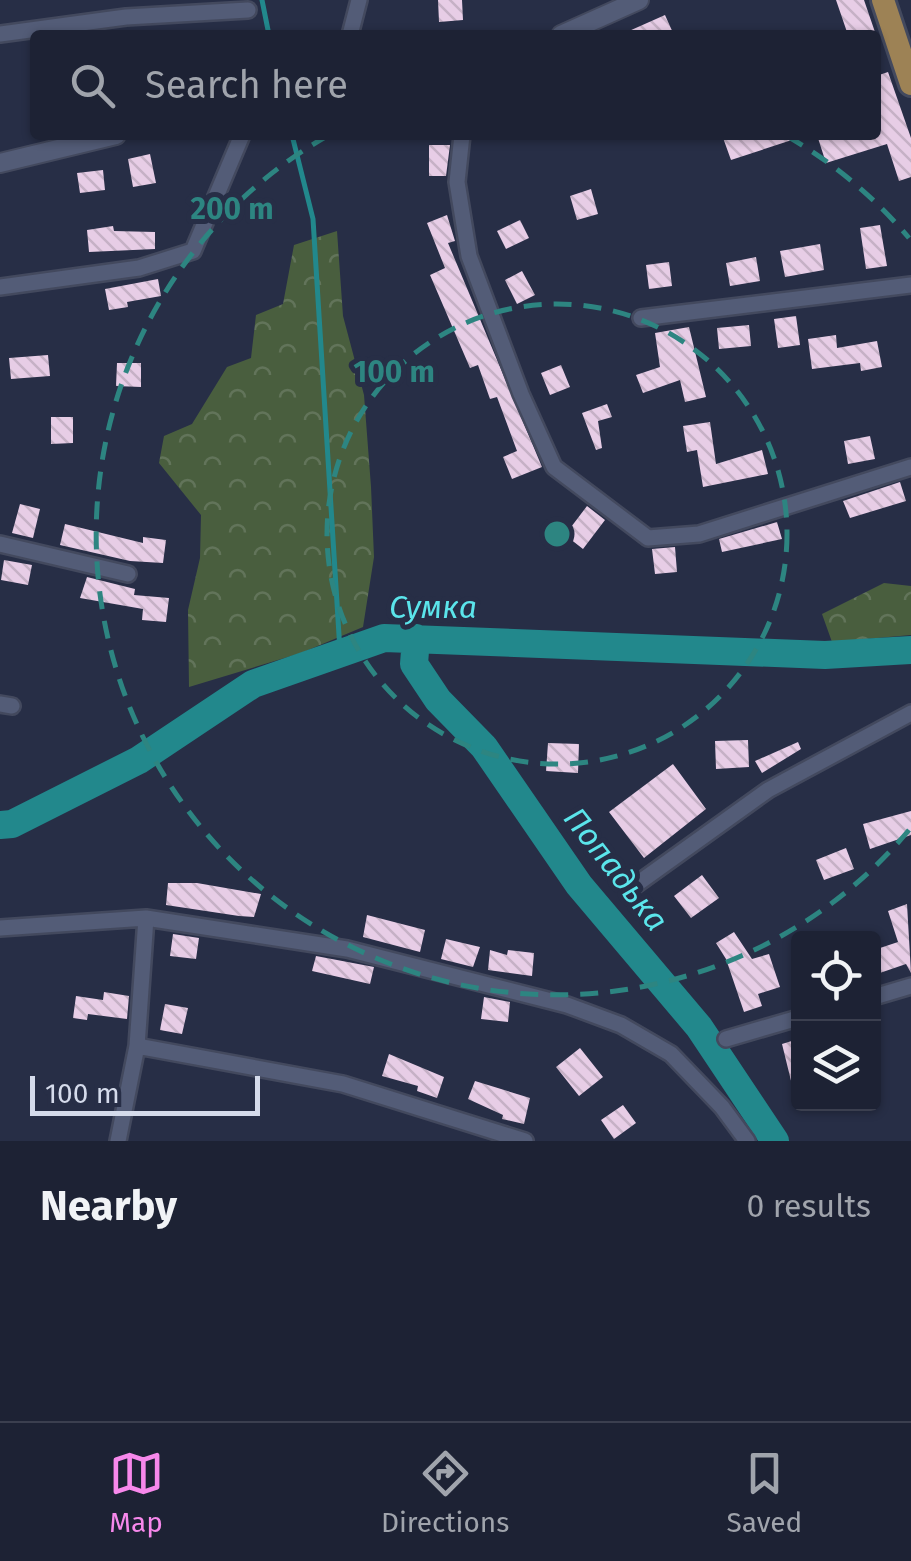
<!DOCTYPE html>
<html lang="en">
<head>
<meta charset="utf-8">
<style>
  body { margin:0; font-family:"Fira Sans",sans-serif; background:#2a2f40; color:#f1f3f6 }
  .controls { position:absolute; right:30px; bottom:30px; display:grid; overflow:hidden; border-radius:10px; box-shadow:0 2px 8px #0004 }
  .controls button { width:90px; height:90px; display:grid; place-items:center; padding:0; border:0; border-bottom:2px solid #3b3f4f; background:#1d2234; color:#f1f3f6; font:50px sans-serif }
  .scale { position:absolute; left:30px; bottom:25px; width:230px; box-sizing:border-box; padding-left:10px; border:5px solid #d5dbeb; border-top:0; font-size:28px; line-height:35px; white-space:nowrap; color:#d5dbeb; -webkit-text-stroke:8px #272e46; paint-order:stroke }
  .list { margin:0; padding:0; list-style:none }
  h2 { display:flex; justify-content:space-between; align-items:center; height:130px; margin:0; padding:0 40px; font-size:42px }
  h2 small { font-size:32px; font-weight:400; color:#a0a4ac }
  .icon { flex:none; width:55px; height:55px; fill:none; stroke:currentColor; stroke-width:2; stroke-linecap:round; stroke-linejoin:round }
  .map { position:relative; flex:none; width:911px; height:1141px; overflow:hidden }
  .search { position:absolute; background:#1d2234; box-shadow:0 2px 8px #0004; left:30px; right:30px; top:30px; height:110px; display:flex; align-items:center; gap:25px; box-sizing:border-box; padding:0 35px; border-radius:10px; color:#a0a4ac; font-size:38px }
  .sheet { height:280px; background:#1d2234 }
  nav { display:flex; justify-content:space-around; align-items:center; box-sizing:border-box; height:140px; border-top:2px solid #3b3f4f; background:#1d2234; font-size:28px; color:#a0a4ac }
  nav a { display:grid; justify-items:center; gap:5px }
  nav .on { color:#f788eb }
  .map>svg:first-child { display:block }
  .forest { fill:url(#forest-crowns) }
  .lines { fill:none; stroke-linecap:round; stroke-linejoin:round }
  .stream { stroke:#22888c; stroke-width:5 }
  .river { stroke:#22888c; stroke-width:28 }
  .building { fill:url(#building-back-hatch) }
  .minor-casing { stroke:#43495e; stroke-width:20 }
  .tertiary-casing { stroke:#43495e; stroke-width:22 }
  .primary-casing { stroke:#43495e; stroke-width:28 }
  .minor { stroke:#535c77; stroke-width:15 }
  .tertiary { stroke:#535c77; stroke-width:18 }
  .primary { stroke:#9d8255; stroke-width:22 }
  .ring { fill:none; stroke:#2d8581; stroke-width:5; stroke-dasharray:18 12 }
  .labels { text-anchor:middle; stroke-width:10; stroke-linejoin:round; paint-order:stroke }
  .water-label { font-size:32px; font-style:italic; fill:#5be5eb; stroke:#272e46 }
  .centre { fill:#2d8581; stroke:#272e46; stroke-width:5 }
  .ring-label { font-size:30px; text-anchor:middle; font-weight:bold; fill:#2d8581; stroke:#272e46; stroke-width:10; stroke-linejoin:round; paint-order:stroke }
</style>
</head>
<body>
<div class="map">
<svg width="911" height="1141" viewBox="0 0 911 1141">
  <defs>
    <pattern id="forest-crowns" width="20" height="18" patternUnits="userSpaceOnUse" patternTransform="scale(2.5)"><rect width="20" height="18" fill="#495e3e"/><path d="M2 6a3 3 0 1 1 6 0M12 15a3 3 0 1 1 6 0" fill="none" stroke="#62745a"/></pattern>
    <pattern id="building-back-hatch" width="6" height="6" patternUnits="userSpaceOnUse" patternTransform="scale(2.5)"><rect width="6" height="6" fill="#e7cde6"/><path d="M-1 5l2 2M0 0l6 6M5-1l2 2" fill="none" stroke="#c6b1c6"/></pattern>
  </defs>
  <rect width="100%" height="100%" fill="#272e46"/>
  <path class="forest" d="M 337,231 L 343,316 L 364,395 L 371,487 L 374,557 L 363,627 L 301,653 L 189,687 L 188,610 L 200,558 L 201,515 L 159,463 L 164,436 L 192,424 L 227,367 L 251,358 L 256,315 L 283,304 L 294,245 Z
    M 884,583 L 911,586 L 911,635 L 832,642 L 822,614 Z"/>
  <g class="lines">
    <path class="stream" d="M 262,0 L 269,35
      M 292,135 L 313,219 L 340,651"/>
    <path class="river" d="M 416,638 L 414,664 L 438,700 L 484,747 L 579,885 L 699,1027 L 775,1141
      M 0,825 L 12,824 L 139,760 L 253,684 L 384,638 L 825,655 L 911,650"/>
  </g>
  <path class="building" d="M 438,0 L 462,0 L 463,20 L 439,22 Z
    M 836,0 L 864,0 L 876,35 L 848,35 Z
    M 665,15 L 674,35 L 620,35 Z
    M 888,72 L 911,138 L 911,177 L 899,181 L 887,144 L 826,163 L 817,135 L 876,135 L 876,76 Z
    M 722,135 L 800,135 L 801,137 L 731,160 Z
    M 429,145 L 450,145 L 446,176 L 429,176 Z
    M 150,154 L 156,183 L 133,187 L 128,159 Z
    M 103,170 L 105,190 L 80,193 L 77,173 Z
    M 591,189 L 598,214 L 577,220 L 570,196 Z
    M 447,215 L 455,241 L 448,243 L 542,467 L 512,479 L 503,457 L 517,451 L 497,397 L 490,399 L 478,365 L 470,368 L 430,275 L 445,268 L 427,223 Z
    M 520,220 L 529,238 L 506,249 L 497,231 Z
    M 880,225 L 887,266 L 866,269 L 860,228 Z
    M 113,226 L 114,231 L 155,232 L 155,249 L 89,252 L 87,230 Z
    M 820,244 L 824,270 L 785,277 L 780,251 Z
    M 756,257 L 760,281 L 730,286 L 726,263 Z
    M 669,262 L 672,286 L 649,289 L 646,265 Z
    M 522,271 L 535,295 L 517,304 L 505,280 Z
    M 158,279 L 161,296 L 127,302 L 128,307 L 109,310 L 105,289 Z
    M 796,316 L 800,345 L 778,348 L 774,319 Z
    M 749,325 L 751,346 L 719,349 L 717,328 Z
    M 689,327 L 706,397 L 685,402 L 680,380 L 643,393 L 636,375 L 660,367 L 655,333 Z
    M 836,335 L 837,348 L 877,341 L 882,367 L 861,371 L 860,363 L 812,369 L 808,339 Z
    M 48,355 L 50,376 L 11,379 L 9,358 Z
    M 117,363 L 141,363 L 141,387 L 116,386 Z
    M 561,365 L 570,387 L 550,395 L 541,373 Z
    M 607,404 L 612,417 L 598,421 L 602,448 L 596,450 L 582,413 Z
    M 51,417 L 73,417 L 73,443 L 51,444 Z
    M 710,422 L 716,464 L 762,450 L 768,474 L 703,487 L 697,450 L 687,452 L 683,426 Z
    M 870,436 L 875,459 L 848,464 L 844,441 Z
    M 900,482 L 906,501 L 850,518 L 843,501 Z
    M 20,504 L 40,509 L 33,538 L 12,533 Z
    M 587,506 L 605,520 L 583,549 L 565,535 Z
    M 777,522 L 782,539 L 722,552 L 719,539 Z
    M 65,524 L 143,543 L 143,537 L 166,540 L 163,563 L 130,561 L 60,545 Z
    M 675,547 L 677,572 L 655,574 L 652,549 Z
    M 4,560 L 32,565 L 28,585 L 1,580 Z
    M 87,577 L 135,589 L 134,595 L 169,598 L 166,622 L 142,620 L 143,609 L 80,598 Z
    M 748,740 L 749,767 L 716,769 L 715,741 Z
    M 798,742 L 801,749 L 762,773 L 755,761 Z
    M 548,743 L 579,744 L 578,773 L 546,771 Z
    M 673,764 L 706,809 L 644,858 L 609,812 Z
    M 911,811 L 911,835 L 870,849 L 863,824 Z
    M 846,848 L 854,869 L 824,880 L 816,860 Z
    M 702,875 L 719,898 L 691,918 L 674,896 Z
    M 168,883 L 197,883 L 261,894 L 254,917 L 239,916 L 166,905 Z
    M 907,904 L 911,973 L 906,964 L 874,975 L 874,950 L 898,942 L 888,911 Z
    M 367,915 L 425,930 L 420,952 L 363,937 Z
    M 734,932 L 752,959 L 769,954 L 780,987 L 758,994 L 762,1006 L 744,1012 L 726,959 L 716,943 Z
    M 173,934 L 199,938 L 196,959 L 170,956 Z
    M 446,939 L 480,947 L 473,967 L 441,959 Z
    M 490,950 L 507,955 L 508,950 L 534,953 L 532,976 L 488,970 Z
    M 316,956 L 374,967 L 370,984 L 312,971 Z
    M 104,992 L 129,996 L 127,1019 L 88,1014 L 87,1020 L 73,1018 L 76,996 L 103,1000 Z
    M 484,997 L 510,1002 L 508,1022 L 481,1019 Z
    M 165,1004 L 188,1008 L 182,1034 L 160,1030 Z
    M 798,1039 L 798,1092 L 794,1093 L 782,1044 Z
    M 580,1048 L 603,1077 L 579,1096 L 556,1067 Z
    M 389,1054 L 444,1077 L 437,1098 L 417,1091 L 418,1086 L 382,1076 Z
    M 475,1081 L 530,1098 L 524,1124 L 502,1119 L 503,1115 L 468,1099 Z
    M 623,1105 L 636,1123 L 614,1139 L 601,1120 Z"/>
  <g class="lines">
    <defs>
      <path id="minor" d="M 0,34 L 126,17 L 248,10
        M 350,35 L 359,0
        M 462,135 L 457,182 L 469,256 L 521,394 L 554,467 L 648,538 L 699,534 L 911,467
        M 0,287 L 139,268 L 193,251 L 242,135
        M 641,318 L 911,285
        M 0,544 L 128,574
        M 0,704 L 12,706
        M 630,889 L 768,790 L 911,713
        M 0,928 L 146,918 L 347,949 L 567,1005 L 621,1025 L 671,1054 L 722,1107 L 747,1141
        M 874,997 L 911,986
        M 726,1039 L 798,1018
        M 137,1046 L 343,1084 L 525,1141
        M 118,1141 L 137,1046 L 146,918"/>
      <path id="tertiary" d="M 561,35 L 639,0
        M 0,163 L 116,135"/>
      <path id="primary" d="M 883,0 L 911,84"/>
    </defs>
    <use href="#minor" class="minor-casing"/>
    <use href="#tertiary" class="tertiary-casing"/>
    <use href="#primary" class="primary-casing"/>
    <use href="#minor" class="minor"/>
    <use href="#tertiary" class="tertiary"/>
    <use href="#primary" class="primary"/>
  </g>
  <g class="ring">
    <circle cx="557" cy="534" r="230"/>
    <path d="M909 830A460 460 0 1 1 327 136M787 136A460 460 0 0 1 909 238"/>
  </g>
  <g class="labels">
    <g class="water-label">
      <text x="433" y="618">Сумка</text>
      <text transform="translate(616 869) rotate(52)" y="11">Попадька</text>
    </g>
  </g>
  <circle cx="557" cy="534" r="15" class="centre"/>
  <g class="ring-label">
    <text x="232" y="219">200 m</text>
    <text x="394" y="382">100 m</text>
  </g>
</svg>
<div class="controls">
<button><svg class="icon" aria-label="locate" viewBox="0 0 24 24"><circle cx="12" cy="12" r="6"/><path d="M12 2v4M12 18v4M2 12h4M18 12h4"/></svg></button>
<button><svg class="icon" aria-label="layers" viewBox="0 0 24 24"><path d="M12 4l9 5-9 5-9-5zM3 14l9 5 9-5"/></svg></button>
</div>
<div class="scale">100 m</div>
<div class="search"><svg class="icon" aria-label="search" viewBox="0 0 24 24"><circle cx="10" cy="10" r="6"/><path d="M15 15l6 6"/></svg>Search here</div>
</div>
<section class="sheet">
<h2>Nearby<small>0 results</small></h2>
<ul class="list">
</ul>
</section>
<nav>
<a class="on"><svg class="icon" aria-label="map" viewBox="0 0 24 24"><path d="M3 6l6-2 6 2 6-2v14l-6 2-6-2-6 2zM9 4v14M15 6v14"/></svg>Map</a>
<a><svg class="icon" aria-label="directions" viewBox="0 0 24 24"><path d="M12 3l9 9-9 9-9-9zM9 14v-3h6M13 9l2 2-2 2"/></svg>Directions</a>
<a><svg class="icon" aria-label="saved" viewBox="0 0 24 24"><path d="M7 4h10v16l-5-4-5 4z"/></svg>Saved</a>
</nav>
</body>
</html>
